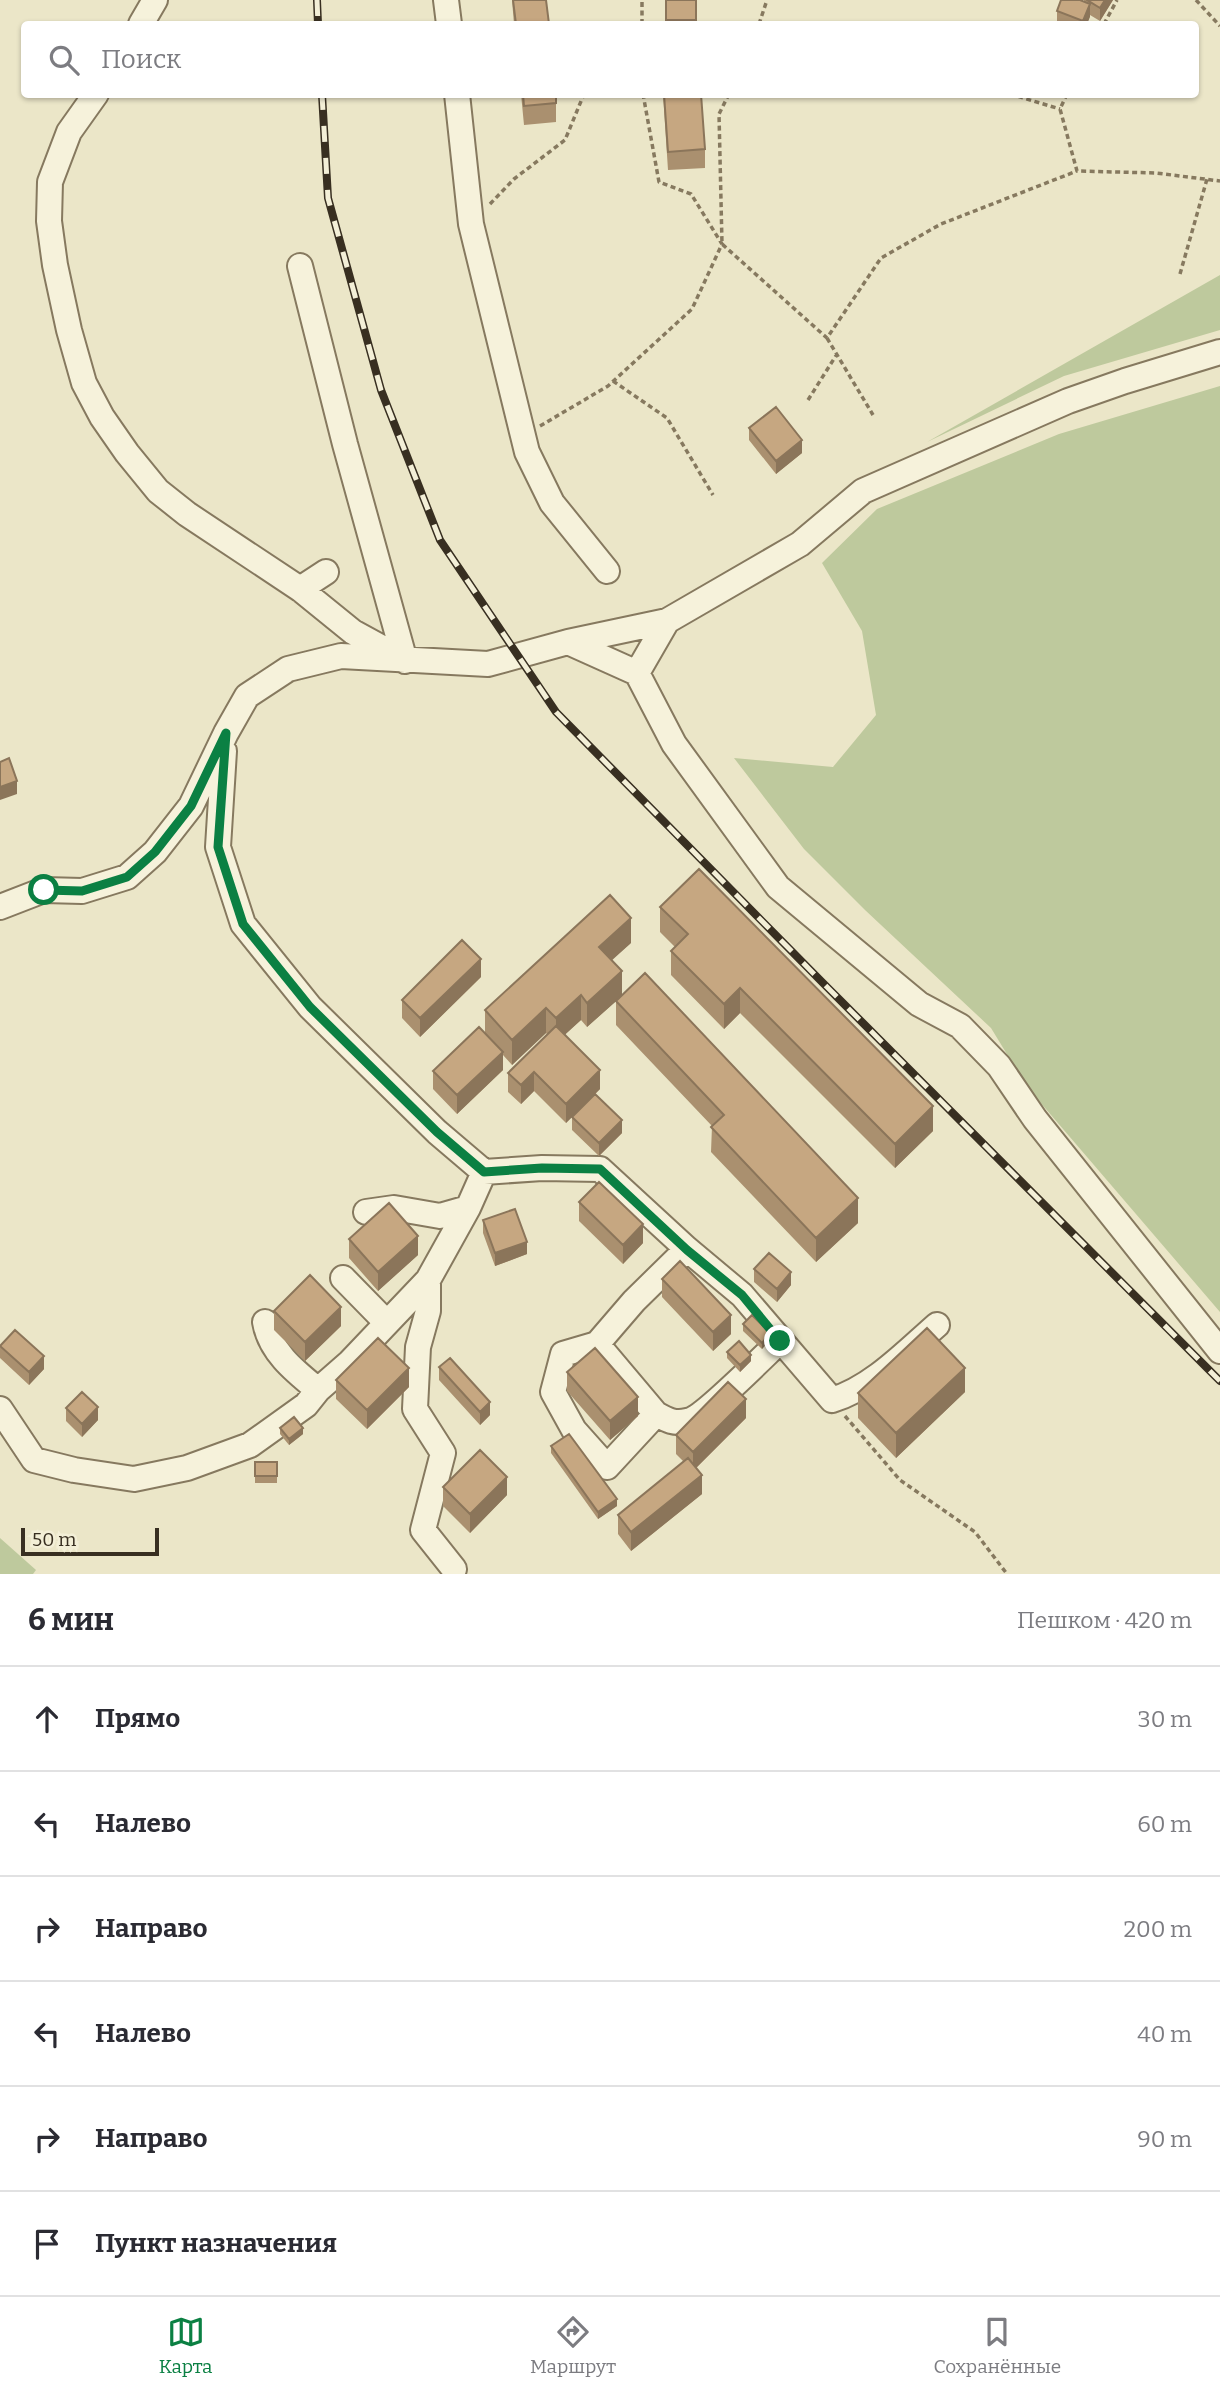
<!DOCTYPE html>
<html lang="ru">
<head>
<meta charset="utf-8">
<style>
  body { margin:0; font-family:Bitter,serif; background:#f7f7f7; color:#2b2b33 }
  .scale { position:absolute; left:21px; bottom:18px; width:138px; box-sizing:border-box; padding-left:7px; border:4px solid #382f21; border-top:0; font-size:19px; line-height:24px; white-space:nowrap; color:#382f21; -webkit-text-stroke:5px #f3efd7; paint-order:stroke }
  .stop { position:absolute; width:21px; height:21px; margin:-16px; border:5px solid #0b8043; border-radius:50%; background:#fff }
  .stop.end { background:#0b8043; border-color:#fff; box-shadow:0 2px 7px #0008 }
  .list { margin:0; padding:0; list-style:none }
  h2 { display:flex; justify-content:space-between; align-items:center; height:91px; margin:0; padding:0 28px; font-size:30px }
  h2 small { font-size:23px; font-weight:400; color:#7c7c81 }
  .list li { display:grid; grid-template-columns:46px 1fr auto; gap:21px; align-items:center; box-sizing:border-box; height:105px; padding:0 28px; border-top:2px solid #e1e1e2 }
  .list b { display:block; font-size:26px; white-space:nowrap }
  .list em { font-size:23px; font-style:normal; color:#7c7c81 }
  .icon { flex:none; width:38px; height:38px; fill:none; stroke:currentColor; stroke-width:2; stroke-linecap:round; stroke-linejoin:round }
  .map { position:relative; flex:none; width:1220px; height:1574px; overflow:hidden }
  .search { position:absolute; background:#fff; box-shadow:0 2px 5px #0004; left:21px; right:21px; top:21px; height:77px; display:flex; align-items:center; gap:18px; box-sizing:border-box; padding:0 24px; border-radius:7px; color:#7c7c81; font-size:26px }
  .sheet { height:721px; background:#fff }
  nav { display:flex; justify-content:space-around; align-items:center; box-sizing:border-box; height:98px; border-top:2px solid #e1e1e2; background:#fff; font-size:19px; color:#7c7c81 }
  nav a { display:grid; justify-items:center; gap:4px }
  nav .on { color:#0b8043 }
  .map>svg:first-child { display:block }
  .green { fill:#bec99d }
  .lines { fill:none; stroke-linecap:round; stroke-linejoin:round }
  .minor-casing { stroke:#86795f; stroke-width:28 }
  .path { stroke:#86795f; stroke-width:3.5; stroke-dasharray:5 3.5; stroke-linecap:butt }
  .minor { stroke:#f6f2db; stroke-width:24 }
  .rail-casing { stroke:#382f21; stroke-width:8 }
  .rail { stroke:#f3efd7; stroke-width:5; stroke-dasharray:16; stroke-linecap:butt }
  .wall { fill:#aa906f }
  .shaded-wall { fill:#8b755a }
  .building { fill:#c6a781; stroke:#8b755a; stroke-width:2 }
  .route { stroke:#0b8043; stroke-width:9 }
</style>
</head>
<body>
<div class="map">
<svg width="1220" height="1574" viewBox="0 0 1220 1574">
  <rect width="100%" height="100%" fill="#ebe6c8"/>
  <path class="green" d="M 1220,275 L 1220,330 L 1064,376 L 927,442 Z
    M 1220,386 L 1220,1312 L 1027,1087 L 991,1028 L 865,910 L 804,849 L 734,758 L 833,767 L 876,715 L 862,631 L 822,563 L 877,509 L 1059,434 Z
    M 0,1538 L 36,1570 L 33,1574 L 0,1574 Z"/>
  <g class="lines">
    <defs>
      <path id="minor" d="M 446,0 L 449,24
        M 141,24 L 155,0
        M 96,94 L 69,132 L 50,182 L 49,221 L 55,265 L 69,330 L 84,383 L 102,417 L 127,453 L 158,491 L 187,514 L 300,589 L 353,632 L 397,656
        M 457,94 L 471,224 L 527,452 L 552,503 L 607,571
        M 300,266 L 345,444 L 405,661
        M 300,589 L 326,572
        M 568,642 L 637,673 L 667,621
        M 637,673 L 674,744 L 778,887 L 919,1004 L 960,1026 L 999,1066 L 1035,1119 L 1220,1351
        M 224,751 L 218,847 L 243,924 L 310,1007 L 437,1132 L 484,1172 L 542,1168 L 600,1169 L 687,1249 L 742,1295 L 832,1400 C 872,1388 906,1352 937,1325
        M 0,907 L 44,890 L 82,891 L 127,877 L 155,852 L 191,806 L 226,733 L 247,696 L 288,669 L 341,656 L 488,664 L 568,642 L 667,621 L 800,544 L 863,491 L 1068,401 L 1125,381 L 1220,352
        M 366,1212 L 394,1208 L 440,1216 L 468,1208
        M 343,1278 L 387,1323
        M 428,1280 L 428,1311 L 418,1347 L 415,1409 L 443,1453 L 423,1530 L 454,1569
        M 265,1322 C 270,1352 296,1372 318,1390
        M 597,1344 L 656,1414 L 607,1467 L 574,1430 L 553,1392 L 563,1354 L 597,1344 L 634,1301 L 687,1249
        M 0,1409 L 34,1460 L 74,1470 L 134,1479 L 187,1468 L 250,1445 L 306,1405 L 318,1390 L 350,1362 L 428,1280 L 468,1208 L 484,1172
        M 656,1414 C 667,1420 674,1424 687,1421 C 702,1419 765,1355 780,1341"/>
    </defs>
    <use href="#minor" class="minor-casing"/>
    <path class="path" d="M 1196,0 L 1220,26
      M 642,24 L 642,0
      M 759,24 L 767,0
      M 1104,24 L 1117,0
      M 729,94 L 719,114 L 722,244 L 827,338 L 881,258 L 941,224 L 1077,171
      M 1010,94 L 1060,109
      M 1067,94 L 1060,109 L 1077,171 L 1156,173 L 1220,181
      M 490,204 L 514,179 L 565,140 L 584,94
      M 1180,274 L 1207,179
      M 827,338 L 873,415
      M 613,381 L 667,418 L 713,495
      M 808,400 L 837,354
      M 540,426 L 608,386 L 692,309 L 722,244 L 691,194 L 659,182 L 643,94
      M 845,1416 L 900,1480 L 975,1532 L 1007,1574"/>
    <use href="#minor" class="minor"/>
    <defs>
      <path id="rail" d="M 317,0 L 318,24
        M 322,94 L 328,198 L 381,390 L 440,540 L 556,712 L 823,983 L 1220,1381"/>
    </defs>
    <use href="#rail" class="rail-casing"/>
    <use href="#rail" class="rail"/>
  </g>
  <path class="wall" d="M 512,0 L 546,0 L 549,24 L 514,24 Z
    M 665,0 L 696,0 L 696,24 L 666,24 Z
    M 1084,0 L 1113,0 L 1100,21 L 1090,15 L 1087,24 L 1057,24 L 1057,11 L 1084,1 Z
    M 521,94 L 556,94 L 556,122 L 524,125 Z
    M 663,94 L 701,94 L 705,149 L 705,168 L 668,170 Z
    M 749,428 L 802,453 L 776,474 L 749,440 Z
    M 660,907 L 933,1131 L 895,1168 L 740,1013 L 724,1029 L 671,975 L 671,951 L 675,947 L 660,932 Z
    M 631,943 L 611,960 L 622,995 L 858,1223 L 816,1262 L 711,1152 L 712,1126 L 616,1025 L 616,1001 L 587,1027 L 581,1020 L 565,1034 L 600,1089 L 566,1123 L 534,1091 L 521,1104 L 508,1092 L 508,1073 L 547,1034 L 546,1033 L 512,1065 L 503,1055 L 503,1070 L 457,1114 L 433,1089 L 433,1071 L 485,1033 L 485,1010 Z
    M 481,977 L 420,1037 L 402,1018 L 402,1000 Z
    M 572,1117 L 622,1133 L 599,1156 L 572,1130 Z
    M 579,1202 L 643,1243 L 623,1264 L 579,1221 Z
    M 483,1220 L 527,1254 L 495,1266 L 483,1233 Z
    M 349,1239 L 418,1255 L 378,1291 L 349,1258 Z
    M 754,1269 L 791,1285 L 777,1302 L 754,1282 Z
    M 662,1279 L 731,1334 L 713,1351 L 662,1297 Z
    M 274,1311 L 341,1326 L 305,1361 L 274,1330 Z
    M 743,1324 L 770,1340 L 762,1349 L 743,1331 Z
    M 0,1346 L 44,1369 L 29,1385 L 0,1358 Z
    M 727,1352 L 751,1361 L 740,1372 L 727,1358 Z
    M 439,1367 L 490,1415 L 480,1425 L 439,1380 Z
    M 567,1372 L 638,1416 L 610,1440 L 567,1391 Z
    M 336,1380 L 409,1387 L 367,1429 L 336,1399 Z
    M 965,1392 L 896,1458 L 858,1418 L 858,1393 Z
    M 66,1408 L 98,1420 L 82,1437 L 66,1421 Z
    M 746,1418 L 696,1468 L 702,1494 L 631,1551 L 618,1534 L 618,1515 L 684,1462 L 676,1454 L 676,1435 Z
    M 280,1428 L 303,1434 L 289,1445 L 280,1434 Z
    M 551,1446 L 617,1506 L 598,1519 L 551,1453 Z
    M 255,1462 L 277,1462 L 277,1483 L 255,1483 Z
    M 443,1487 L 507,1495 L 470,1533 L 443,1506 Z"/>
  <path class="shaded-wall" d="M 1105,0 L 1113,0 L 1100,21 L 1100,8 Z
    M 1090,4 L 1090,17 L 1087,24 L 1083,24 L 1083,21 Z
    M 802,440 L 802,453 L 776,474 L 776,461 Z
    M 17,781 L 17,794 L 0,800 L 0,787 Z
    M 631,918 L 631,943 L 599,972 L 599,947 Z
    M 481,959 L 481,977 L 420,1037 L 420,1018 Z
    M 622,971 L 622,996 L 587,1027 L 587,1003 Z
    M 740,988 L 740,1013 L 724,1029 L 724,1004 Z
    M 581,995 L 581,1020 L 556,1043 L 556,1018 Z
    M 546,1008 L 546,1033 L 512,1065 L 512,1040 Z
    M 503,1052 L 503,1070 L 457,1114 L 457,1095 Z
    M 600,1070 L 600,1089 L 566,1123 L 566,1104 Z
    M 534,1072 L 534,1091 L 521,1104 L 521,1085 Z
    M 933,1106 L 933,1131 L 895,1168 L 895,1144 Z
    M 622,1120 L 622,1133 L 599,1156 L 599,1143 Z
    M 858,1198 L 858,1223 L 816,1262 L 816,1238 Z
    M 643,1224 L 643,1243 L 623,1264 L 623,1245 Z
    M 418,1236 L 418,1255 L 378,1291 L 378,1272 Z
    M 527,1242 L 527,1254 L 495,1266 L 495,1253 Z
    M 791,1272 L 791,1285 L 777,1302 L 777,1289 Z
    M 341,1307 L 341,1326 L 305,1361 L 305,1342 Z
    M 731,1315 L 731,1334 L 713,1351 L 713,1332 Z
    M 770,1333 L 770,1340 L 762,1349 L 762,1343 Z
    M 751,1355 L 751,1361 L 740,1372 L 740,1365 Z
    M 44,1356 L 44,1369 L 29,1385 L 29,1372 Z
    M 409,1368 L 409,1387 L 367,1429 L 367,1410 Z
    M 965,1368 L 965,1392 L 896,1458 L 896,1433 Z
    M 638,1397 L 638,1416 L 610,1440 L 610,1421 Z
    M 746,1399 L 746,1418 L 693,1471 L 693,1452 Z
    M 490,1402 L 490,1415 L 480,1425 L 480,1412 Z
    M 98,1407 L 98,1420 L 82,1437 L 82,1424 Z
    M 303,1428 L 303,1434 L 289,1445 L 289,1439 Z
    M 702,1475 L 702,1494 L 631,1551 L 631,1532 Z
    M 507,1477 L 507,1495 L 470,1533 L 470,1514 Z
    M 617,1499 L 617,1506 L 598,1519 L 598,1512 Z"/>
  <path class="building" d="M 513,0 L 546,0 L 549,24 L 516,24 Z
    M 666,0 L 696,0 L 696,20 L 666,20 Z
    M 1061,0 L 1080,0 L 1090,4 L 1083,21 L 1057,11 Z
    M 1087,0 L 1105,0 L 1100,8 Z
    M 523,94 L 556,94 L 556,103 L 524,106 Z
    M 664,94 L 701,94 L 705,149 L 668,152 Z
    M 776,407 L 802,440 L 776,461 L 749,428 Z
    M 9,758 L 17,781 L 0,787 L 0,762 Z
    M 699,869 L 933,1106 L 895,1144 L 740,988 L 724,1004 L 671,951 L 688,934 L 660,907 Z
    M 610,895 L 631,918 L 599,947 L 622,971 L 587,1003 L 581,995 L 556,1018 L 546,1008 L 512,1040 L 485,1010 Z
    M 462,940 L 481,959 L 420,1018 L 402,1000 Z
    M 645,973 L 858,1198 L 816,1238 L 711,1127 L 724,1115 L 616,1001 Z
    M 556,1026 L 600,1070 L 566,1104 L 534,1072 L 521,1085 L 508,1073 Z
    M 479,1027 L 503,1052 L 457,1095 L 433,1071 Z
    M 595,1094 L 622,1120 L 599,1143 L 572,1117 Z
    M 599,1182 L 643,1224 L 623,1245 L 579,1202 Z
    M 389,1203 L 418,1236 L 378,1272 L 349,1239 Z
    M 515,1209 L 527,1242 L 495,1253 L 483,1220 Z
    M 769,1253 L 791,1272 L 777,1289 L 754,1269 Z
    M 680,1261 L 731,1315 L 713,1332 L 662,1279 Z
    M 310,1275 L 341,1307 L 305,1342 L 274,1311 Z
    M 752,1315 L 770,1333 L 762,1343 L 743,1324 Z
    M 927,1328 L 965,1368 L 896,1433 L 858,1393 Z
    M 15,1330 L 44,1356 L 29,1372 L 0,1346 Z
    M 378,1338 L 409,1368 L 367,1410 L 336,1380 Z
    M 739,1341 L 751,1355 L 740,1365 L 727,1352 Z
    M 595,1348 L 638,1397 L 610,1421 L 567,1372 Z
    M 450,1358 L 490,1402 L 480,1412 L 439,1367 Z
    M 728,1382 L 746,1399 L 693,1452 L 676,1435 Z
    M 82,1392 L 98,1407 L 82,1424 L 66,1408 Z
    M 294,1417 L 303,1428 L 289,1439 L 280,1428 Z
    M 569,1434 L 617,1499 L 598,1512 L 551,1446 Z
    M 480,1450 L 507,1477 L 470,1514 L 443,1487 Z
    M 688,1458 L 702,1475 L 631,1532 L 618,1515 Z
    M 255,1462 L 277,1462 L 277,1476 L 255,1476 Z"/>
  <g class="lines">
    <path class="route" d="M 44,890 L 82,891 L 127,877 L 155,852 L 191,806 L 226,733 L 218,847 L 243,924 L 310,1007 L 437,1132 L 484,1172 L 542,1168 L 600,1169 L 687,1250 L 742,1295 L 780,1341"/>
  </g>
</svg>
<div class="scale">50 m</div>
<div class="stop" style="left:44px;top:890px"></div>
<div class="stop end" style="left:780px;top:1341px"></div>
<div class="search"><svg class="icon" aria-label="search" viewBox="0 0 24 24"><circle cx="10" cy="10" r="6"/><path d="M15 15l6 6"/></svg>Поиск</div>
</div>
<section class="sheet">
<h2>6 мин<small>Пешком · 420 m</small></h2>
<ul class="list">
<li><svg class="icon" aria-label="ahead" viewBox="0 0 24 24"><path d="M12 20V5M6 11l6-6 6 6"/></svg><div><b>Прямо</b></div><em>30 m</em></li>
<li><svg class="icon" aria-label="left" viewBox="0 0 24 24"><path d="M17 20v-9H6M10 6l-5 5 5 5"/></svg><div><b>Налево</b></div><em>60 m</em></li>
<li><svg class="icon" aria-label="right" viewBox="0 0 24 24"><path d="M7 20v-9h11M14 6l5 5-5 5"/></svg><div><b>Направо</b></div><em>200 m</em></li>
<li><svg class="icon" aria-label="left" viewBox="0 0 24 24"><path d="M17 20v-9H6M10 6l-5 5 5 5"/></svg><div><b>Налево</b></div><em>40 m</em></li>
<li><svg class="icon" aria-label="right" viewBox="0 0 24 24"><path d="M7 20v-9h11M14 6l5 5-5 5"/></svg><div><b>Направо</b></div><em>90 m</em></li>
<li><svg class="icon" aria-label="arrive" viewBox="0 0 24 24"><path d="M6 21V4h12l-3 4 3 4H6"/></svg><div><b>Пункт назначения</b></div></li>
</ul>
</section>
<nav>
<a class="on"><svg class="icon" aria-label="map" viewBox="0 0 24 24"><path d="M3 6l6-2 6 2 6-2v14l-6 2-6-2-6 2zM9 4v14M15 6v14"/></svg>Карта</a>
<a><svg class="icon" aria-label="directions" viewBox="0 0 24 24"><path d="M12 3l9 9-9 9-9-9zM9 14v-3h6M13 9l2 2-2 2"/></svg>Маршрут</a>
<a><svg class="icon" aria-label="saved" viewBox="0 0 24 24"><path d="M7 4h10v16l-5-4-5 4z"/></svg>Сохранённые</a>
</nav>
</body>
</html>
